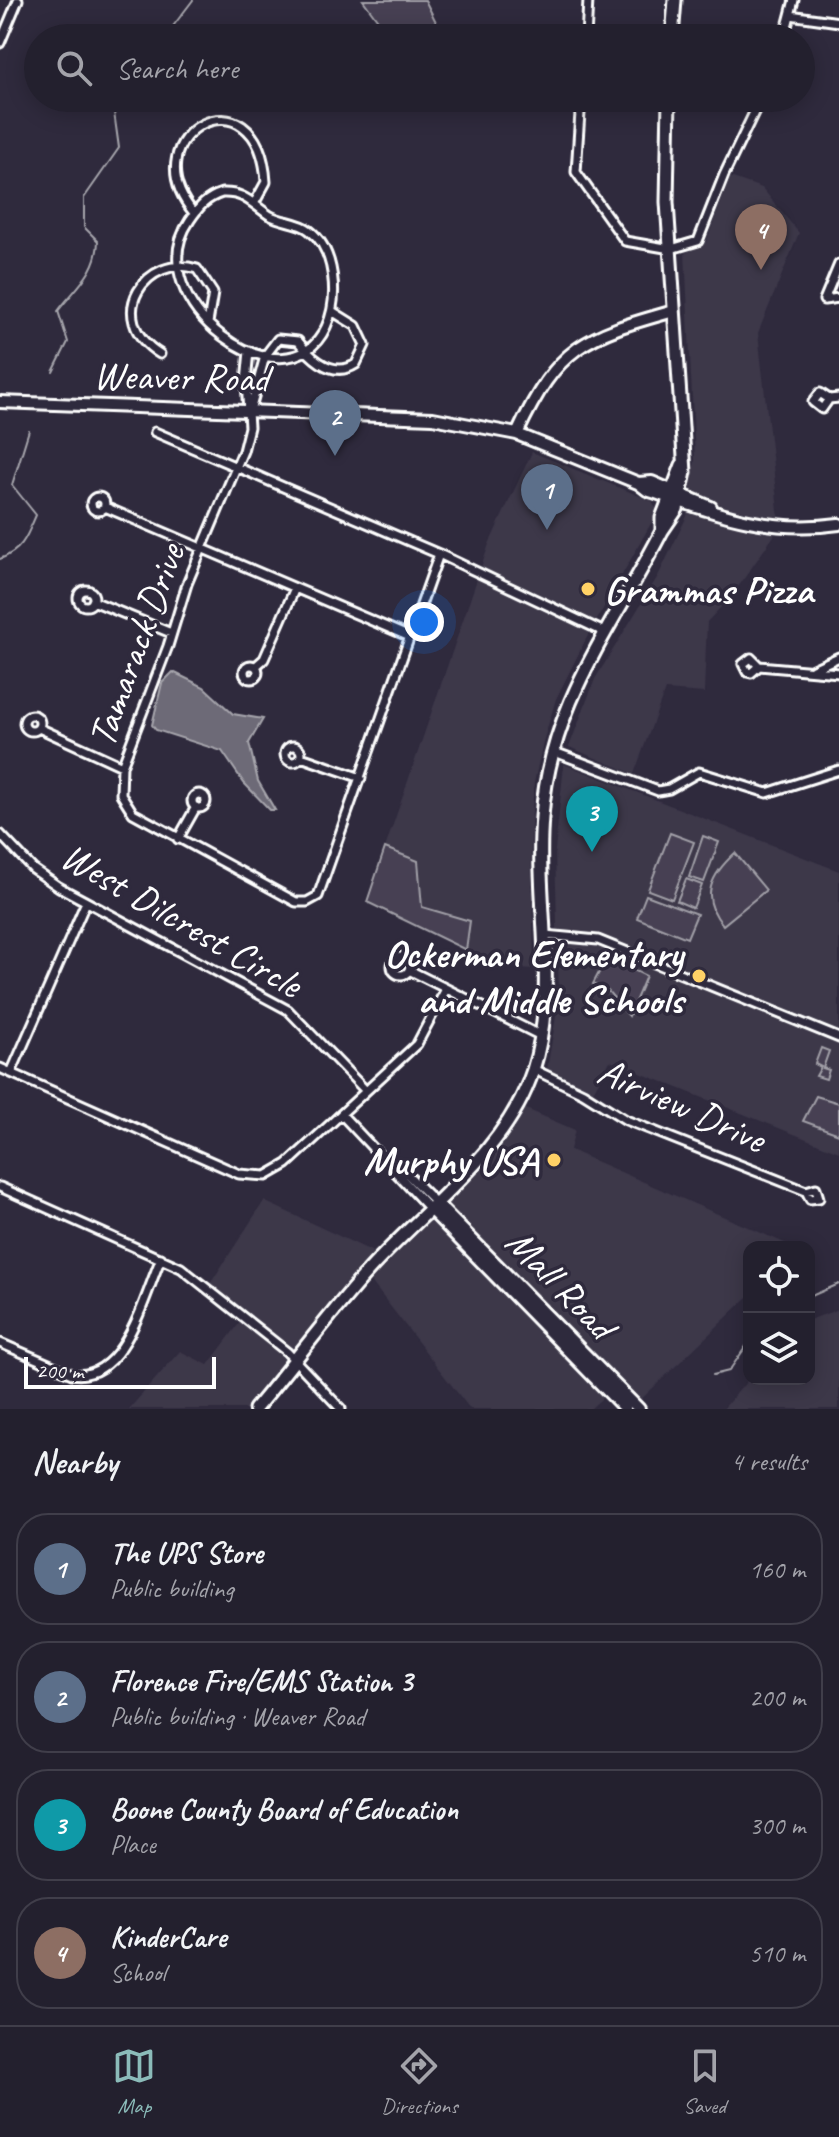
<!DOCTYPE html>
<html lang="en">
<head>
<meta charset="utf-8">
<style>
  body { margin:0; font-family:Caveat,sans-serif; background:#2b2836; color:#f1f3f6 }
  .controls { position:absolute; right:24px; bottom:24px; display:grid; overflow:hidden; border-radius:16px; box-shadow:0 4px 20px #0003 }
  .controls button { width:72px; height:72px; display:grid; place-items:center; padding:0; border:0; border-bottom:2px solid #403e4a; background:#23202e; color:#f1f3f6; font:40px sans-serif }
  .scale { position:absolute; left:24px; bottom:20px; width:192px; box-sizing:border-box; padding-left:8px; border:4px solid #fff; border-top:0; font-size:22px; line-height:28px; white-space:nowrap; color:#fff; -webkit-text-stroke:6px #2f2a3d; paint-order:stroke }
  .you { position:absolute; left:424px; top:622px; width:28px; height:28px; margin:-20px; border:6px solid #fff; border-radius:50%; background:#1a73e8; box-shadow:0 0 0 12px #1a73e833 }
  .badge { display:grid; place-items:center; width:52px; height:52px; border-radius:50%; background:#8bbbb9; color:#fff; font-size:26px; font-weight:700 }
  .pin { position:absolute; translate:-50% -66px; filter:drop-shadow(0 2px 4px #0008) }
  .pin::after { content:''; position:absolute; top:42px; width:28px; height:24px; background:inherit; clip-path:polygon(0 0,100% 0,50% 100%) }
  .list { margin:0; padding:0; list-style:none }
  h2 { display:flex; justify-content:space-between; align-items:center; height:104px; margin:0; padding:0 32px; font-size:34px }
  h2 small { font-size:26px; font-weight:400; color:#a3a3aa }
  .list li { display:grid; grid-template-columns:52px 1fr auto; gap:24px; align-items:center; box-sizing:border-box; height:112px; margin:0 16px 16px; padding:0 16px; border:2px solid #403e4a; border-radius:32px }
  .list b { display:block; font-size:30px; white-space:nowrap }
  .list p { margin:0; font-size:26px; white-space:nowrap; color:#a3a3aa }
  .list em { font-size:26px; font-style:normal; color:#a3a3aa }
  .icon { flex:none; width:44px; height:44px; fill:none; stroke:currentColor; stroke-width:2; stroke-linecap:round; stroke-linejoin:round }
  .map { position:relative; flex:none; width:839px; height:1409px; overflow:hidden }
  .search { position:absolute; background:#23202e; box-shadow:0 4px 20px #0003; left:24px; right:24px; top:24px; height:88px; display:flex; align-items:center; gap:20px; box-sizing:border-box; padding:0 28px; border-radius:44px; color:#a3a3aa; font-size:30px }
  .sheet { height:616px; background:#23202e }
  nav { display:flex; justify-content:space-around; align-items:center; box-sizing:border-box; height:112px; border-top:2px solid #403e4a; background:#23202e; font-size:22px; color:#a3a3aa }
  nav a { display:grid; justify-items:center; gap:4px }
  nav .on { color:#8bbbb9 }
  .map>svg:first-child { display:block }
  .built { fill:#3c3749 }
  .green { fill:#464152; stroke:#a2a0a8; stroke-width:2 }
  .water { fill:#6d6a77; stroke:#a7a6ad; stroke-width:2 }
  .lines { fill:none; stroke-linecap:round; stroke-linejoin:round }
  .stream { stroke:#a7a6ad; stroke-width:2 }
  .street-casing { stroke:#fff; stroke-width:13 }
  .secondary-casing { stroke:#fff; stroke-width:16 }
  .primary-casing { stroke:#fff; stroke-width:17 }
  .street { stroke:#2f2a3d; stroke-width:7 }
  .secondary { stroke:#2f2a3d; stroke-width:10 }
  .primary { stroke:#2f2a3d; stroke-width:11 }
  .poi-dot { fill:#ffd166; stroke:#2f2a3d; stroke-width:3 }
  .labels { text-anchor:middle; stroke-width:7; stroke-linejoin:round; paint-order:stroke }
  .street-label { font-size:40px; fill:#fff; stroke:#2f2a3d }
  .poi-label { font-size:40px; font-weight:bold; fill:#fff; stroke:#2f2a3d; text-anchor:end }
</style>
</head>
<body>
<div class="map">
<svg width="839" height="1409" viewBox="0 0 839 1409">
  <rect width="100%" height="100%" fill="#2f2a3d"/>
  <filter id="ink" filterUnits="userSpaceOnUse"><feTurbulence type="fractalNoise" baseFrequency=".0125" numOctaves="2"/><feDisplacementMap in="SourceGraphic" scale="16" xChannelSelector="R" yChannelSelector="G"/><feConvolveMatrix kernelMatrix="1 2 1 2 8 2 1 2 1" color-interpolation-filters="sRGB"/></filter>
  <g filter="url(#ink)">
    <path class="built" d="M 730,177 L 762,188 L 799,233 L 758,333 L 780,527 L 734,593 L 707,622 L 704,693 L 665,690 L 634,774 L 569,747 L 595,679 L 658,576 L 687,516 L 695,459 L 685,253 L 706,242 Z
      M 532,452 L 652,501 L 658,511 L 585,641 L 556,699 L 544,739 L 534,783 L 531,828 L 534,969 L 499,967 L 466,950 L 469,921 L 422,907 L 418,861 L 385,848 L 489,544 Z
      M 564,764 L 839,871 L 839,1152 L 610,1061 L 593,1092 L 547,1069 L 559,999 L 555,850 Z
      M 517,1105 L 575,1130 L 570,1150 L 794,1247 L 749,1247 L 749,1296 L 631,1409 L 625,1409 L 609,1392 L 590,1409 L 470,1409 L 366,1275 L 255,1409 L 129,1409 L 180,1351 L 208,1365 L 244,1317 L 208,1287 L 264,1201 L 382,1256 L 484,1151 Z
      M 839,1309 L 839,1409 L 723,1409 L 749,1379 L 809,1379 L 809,1320 Z"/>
    <path class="green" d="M 363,0 L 425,0 L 437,24 L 438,38 L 391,38 Z
      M 670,833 L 694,842 L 672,899 L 648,890 Z
      M 703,836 L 719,842 L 704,882 L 689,877 Z
      M 385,848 L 418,861 L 422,907 L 470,921 L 466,950 L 367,902 Z
      M 735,853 L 766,890 L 723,925 C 699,897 711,875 735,853 Z
      M 686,879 L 702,885 L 693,908 L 677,901 Z
      M 646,895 L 697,914 L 687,938 L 637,918 Z
      M 607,957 L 646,976 L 629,1016 L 608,991 L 593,984 Z
      M 821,1048 L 829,1051 L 823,1068 L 829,1070 L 826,1079 L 816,1076 L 821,1067 L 815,1064 Z
      M 816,1096 L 839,1103 L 839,1134 L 803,1121 Z"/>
    <path class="water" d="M 173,672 L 204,687 L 233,714 L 263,719 L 249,743 L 258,781 L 275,810 L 270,810 L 244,783 L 222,751 L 156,730 L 152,725 L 162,683 Z"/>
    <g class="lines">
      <path class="stream" d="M 164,38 L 193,0
        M 53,372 L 68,342 L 58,311 C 76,287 97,273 98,241 L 84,227 L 84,198 L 119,148 L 113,105 L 116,98
        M 0,559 C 23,550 27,536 36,515 L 12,485 L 29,430
        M 809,1297 L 839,1284
        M 713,1375 L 729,1371 L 749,1342"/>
      <defs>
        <path id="street" d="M 790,15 L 839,22
          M 586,38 L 588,0
          M 784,38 L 794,0
          M 0,43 L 18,0
          M 581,98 L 576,172 L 625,241 L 671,249 L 698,241 L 724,175 L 761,98
          M 222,193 C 245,192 252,204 269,215 C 281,222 299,222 309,230 C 336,250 339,299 326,327 C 287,412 134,302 190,220 C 199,207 206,198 222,193 Z
          M 194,213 C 128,134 259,65 266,182 L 255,202
          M 824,300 L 839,264
          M 824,300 L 839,298
          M 249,351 L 246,382 L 249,427 L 243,451 L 187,584 L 168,646 L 122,766 L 121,794 L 133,813 L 296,902 L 307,902 L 318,896 L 439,554
          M 160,354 C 101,317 148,252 197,269 L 213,293 L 208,323
          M 829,399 L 822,409 L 813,402 L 820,393 L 829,399 L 839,398
          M 252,404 L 265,356 L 278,339 L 298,341 C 312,359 333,379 356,364 L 365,345 L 356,326 L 332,311
          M 155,432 L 439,554 L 604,632
          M91 504a7 7 0 1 1 14 0a7 7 0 1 1-14 0Z
          M 105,507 L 410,637
          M78 598a8 8 0 1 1 16 0a8 8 0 1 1-16 0Z
          M 93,601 L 171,633
          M244 672a7 7 0 1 1 14 0a7 7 0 1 1-14 0Z
          M 256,666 L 264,659 L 295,588
          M 759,666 L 751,673 L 747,672 L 743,664 L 751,658 L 759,666 L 839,673
          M 813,669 L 839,657
          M24 723a8 8 0 1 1 16 0a8 8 0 1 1-16 0Z
          M 39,728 L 122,766
          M285 754a8 8 0 1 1 16 0a8 8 0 1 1-16 0Z
          M 552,751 L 658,791 L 669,789 L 699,772 L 767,793 L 839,770
          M 301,757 L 361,778
          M192 801a7 7 0 1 1 14 0a7 7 0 1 1-14 0Z
          M 0,834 L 33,869 L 59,887 L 288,1010 L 366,1091
          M 178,839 L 196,807
          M 545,935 L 598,940 L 839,1038
          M392 966a9 9 0 1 1 18 0a9 9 0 1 1-18 0Z
          M 409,970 L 541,1036
          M 0,1068 L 239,1174 L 266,1176 L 287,1164 L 417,1044 L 446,989
          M 533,1069 L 583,1093 L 626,1120 L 806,1191 L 810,1199 L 819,1198 L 816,1188 L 806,1191
          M 11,1073 L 86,902
          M 341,1114 L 430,1209
          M 398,1171 L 407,1174 L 436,1203
          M 0,1187 L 181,1268 L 287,1352 L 341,1409
          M 0,1343 L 72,1374 C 124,1383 144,1297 161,1258"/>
        <path id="secondary" d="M 0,402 L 433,418 L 517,434 L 638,483 L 647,490 C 715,513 766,534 839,524
          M 517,434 C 558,346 584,336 674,311
          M 638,483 L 652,482 L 711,507
          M 436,1203 L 639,1409
          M 430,1209 L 625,1409"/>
        <path id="primary" d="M 672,38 L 675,0
          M 662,531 L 662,518 L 682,465
          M 255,1409 C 294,1363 329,1314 370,1269 C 425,1208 507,1152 533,1070 C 559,988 535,901 542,817 C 550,703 612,629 662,531 L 677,509 L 685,472 L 667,202 L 669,98"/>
      </defs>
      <use href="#street" class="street-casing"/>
      <use href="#secondary" class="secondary-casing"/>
      <use href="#primary" class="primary-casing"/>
      <use href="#street" class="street"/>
      <use href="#secondary" class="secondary"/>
      <use href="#primary" class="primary"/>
    </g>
  </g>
  <g class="poi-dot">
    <circle cx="588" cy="589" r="8"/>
    <circle cx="699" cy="976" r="8"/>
    <circle cx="554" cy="1160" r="8"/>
  </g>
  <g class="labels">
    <g class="street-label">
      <text transform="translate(181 376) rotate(1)" y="14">Weaver Road</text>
      <text transform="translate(135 645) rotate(-70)" y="14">Tamarack Drive</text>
      <text transform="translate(182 919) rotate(30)" y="14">West Dilcrest Circle</text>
      <text transform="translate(682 1104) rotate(24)" y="14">Airview Drive</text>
      <text transform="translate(561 1283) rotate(46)" y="14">Mall Road</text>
    </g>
    <g class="poi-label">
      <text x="604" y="603" text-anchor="start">Grammas Pizza</text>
      <text x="683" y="967">Ockerman Elementary<tspan x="683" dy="46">and Middle Schools</tspan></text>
      <text x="538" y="1174">Murphy USA</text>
    </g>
  </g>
</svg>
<div class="controls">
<button><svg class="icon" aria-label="locate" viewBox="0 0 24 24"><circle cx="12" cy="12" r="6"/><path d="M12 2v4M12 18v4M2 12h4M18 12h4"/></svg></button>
<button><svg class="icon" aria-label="layers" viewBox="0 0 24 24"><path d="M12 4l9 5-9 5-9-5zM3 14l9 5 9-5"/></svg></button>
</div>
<div class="scale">200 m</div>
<div class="you"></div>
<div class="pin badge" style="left:547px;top:530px;background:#5c6f8a">1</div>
<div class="pin badge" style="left:335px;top:456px;background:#5c6f8a">2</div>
<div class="pin badge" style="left:592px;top:852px;background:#0f9aa8">3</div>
<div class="pin badge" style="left:761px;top:270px;background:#8d6e63">4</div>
<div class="search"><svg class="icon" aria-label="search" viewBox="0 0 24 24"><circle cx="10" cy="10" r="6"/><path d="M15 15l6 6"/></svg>Search here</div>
</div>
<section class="sheet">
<h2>Nearby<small>4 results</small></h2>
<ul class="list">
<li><span class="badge" style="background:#5c6f8a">1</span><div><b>The UPS Store</b><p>Public building</p></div><em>160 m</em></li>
<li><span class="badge" style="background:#5c6f8a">2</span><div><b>Florence Fire/EMS Station 3</b><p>Public building · Weaver Road</p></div><em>200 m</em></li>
<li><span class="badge" style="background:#0f9aa8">3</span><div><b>Boone County Board of Education</b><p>Place</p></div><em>300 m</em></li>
<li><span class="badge" style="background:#8d6e63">4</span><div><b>KinderCare</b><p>School</p></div><em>510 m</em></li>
</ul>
</section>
<nav>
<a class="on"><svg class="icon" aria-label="map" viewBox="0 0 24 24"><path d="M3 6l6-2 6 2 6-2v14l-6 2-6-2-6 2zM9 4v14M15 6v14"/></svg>Map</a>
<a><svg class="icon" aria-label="directions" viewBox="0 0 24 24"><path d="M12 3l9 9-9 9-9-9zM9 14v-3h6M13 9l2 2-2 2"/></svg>Directions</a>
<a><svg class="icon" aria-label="saved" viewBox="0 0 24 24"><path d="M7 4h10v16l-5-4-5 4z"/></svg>Saved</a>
</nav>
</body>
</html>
